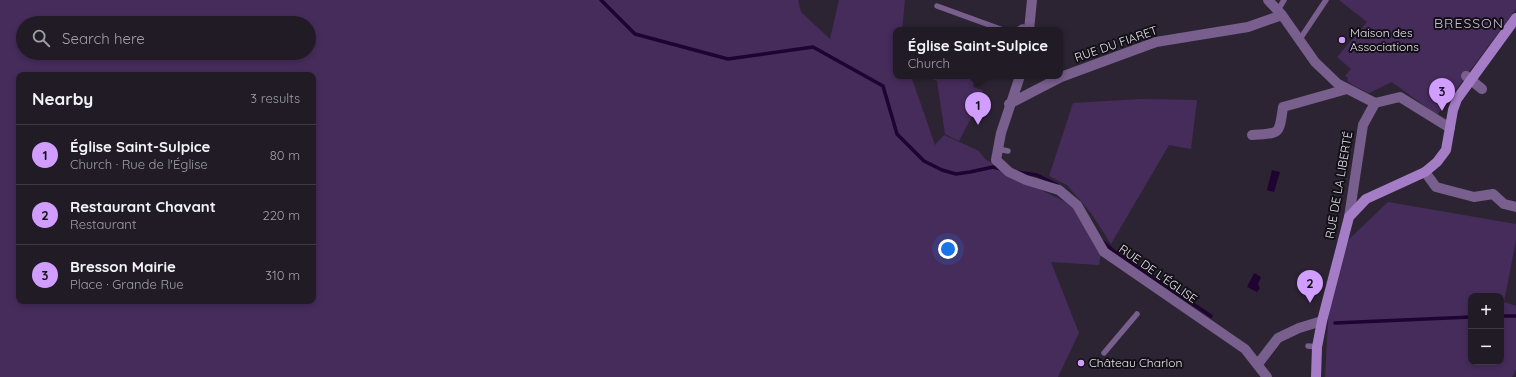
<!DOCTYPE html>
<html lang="en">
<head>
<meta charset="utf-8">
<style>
  body { margin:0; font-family:Quicksand,sans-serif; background:#29242e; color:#f1f3f6 }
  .controls { position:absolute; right:12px; bottom:12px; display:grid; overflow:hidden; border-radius:8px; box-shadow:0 2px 6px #0003 }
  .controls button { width:36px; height:36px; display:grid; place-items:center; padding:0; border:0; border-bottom:1px solid #3e3943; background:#211b26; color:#f1f3f6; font:20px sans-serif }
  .you { position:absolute; left:948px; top:249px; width:14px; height:14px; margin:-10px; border:3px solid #fff; border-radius:50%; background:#1a73e8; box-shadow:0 0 0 6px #1a73e833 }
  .badge { display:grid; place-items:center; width:26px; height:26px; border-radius:50%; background:#d19dfe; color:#111; font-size:13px; font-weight:700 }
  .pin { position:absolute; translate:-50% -33px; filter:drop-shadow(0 1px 2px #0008) }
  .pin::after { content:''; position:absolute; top:21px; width:14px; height:12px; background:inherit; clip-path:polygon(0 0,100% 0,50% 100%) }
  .popup { position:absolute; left:893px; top:27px; width:170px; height:52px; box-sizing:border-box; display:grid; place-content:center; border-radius:8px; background:#211b26; filter:drop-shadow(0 1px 3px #0005); font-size:13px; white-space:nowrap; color:#a2a1a7 }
  .popup b { font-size:15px; color:#f1f3f6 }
  .popup::after { content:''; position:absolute; left:50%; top:100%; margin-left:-8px; border:8px solid transparent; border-top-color:#211b26 }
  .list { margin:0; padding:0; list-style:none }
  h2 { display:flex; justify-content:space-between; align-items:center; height:52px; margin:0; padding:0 16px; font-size:17px }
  h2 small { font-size:13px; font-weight:400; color:#a2a1a7 }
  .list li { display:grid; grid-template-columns:26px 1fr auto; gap:12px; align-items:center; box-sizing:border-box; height:60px; padding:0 16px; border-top:1px solid #3e3943 }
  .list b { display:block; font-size:15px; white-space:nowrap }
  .list p { margin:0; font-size:13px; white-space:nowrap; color:#a2a1a7 }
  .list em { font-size:13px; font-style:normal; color:#a2a1a7 }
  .icon { flex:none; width:22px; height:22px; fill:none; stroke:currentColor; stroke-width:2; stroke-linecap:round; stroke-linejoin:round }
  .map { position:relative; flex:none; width:1516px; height:377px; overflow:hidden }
  .search { position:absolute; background:#211b26; box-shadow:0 2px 6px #0003; left:16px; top:16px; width:300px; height:44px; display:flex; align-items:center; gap:10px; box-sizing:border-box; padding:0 14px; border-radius:22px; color:#a2a1a7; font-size:15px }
  .panel { position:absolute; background:#211b26; box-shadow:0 2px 6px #0003; left:16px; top:72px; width:300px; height:232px; border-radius:8px }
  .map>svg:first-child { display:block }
  .green { fill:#462c5b; fill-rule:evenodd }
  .water { fill:#1f0331 }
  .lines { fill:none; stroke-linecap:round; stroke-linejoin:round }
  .stream { stroke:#1f0331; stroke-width:3.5 }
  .lane { stroke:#785f8d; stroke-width:5.5 }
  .street { stroke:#785f8d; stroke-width:10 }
  .secondary { stroke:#a57dc7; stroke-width:10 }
  .poi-dot { fill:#d19dfe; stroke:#120f16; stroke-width:1.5 }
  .labels { text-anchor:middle; stroke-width:4; stroke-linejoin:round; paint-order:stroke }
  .poi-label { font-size:12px; fill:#e8e3ed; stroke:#120f16; text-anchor:start }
  .street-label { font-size:12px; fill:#e8e3ed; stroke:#120f16 }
  .quarter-label { font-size:14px; letter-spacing:1px; fill:#c7bdd1; stroke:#120f16 }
</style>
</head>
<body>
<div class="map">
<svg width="1516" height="377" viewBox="0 0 1516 377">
  <rect width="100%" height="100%" fill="#2c2433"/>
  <path class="green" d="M 0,0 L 798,0 L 801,12 L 830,39 L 839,0 L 905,0 L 902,30 L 896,30 L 896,76 L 911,76 L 935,145 L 944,135 L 979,151 L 985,159 L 1027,183 L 1080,209 L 1101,254 L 1099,265 L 1051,262 L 1079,333 L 1058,377 L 0,377 ZM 23,23 L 309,23 L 309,53 L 23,53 ZM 19,75 L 313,75 L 313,301 L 19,301 Z
    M 1339,0 L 1516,0 L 1516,9 L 1437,115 L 1392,82 L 1369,93 L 1356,87 L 1347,81 L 1348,78 L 1345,76 L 1351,69 L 1337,57 L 1367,22 Z
    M 927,76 L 975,76 L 973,87 L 983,90 L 979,103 L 959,141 L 945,134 L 937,81 Z
    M 1140,99 L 1197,100 L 1191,149 L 1169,145 L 1111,244 L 1091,213 L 1067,185 L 1049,176 L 1073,103 Z
    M 1388,202 L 1516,224 L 1516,240 L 1504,302 L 1516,306 L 1516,370 L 1512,377 L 1325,377 L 1329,306 L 1343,245 ZM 1471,296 L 1501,296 L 1501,362 L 1471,362 Z"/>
  <path class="water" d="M 1272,170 L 1280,172 L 1274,192 L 1267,190 Z
    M 1254,273 L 1261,277 L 1258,284 L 1260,288 L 1257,292 L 1247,287 Z"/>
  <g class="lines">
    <path class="stream" d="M 601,0 L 635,34 L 728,59 L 813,47 L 883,86 L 897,134 L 924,161 L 942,170 L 956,174 L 970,172 L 993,167 L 1001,169
      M 1017,172 L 1037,175 L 1057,185
      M 1102,241 L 1120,256 L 1211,316
      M 1501,316 L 1516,316
      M 1335,323 L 1471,317"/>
    <path class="lane" d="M 937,6 L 1003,30
      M 1278,10 L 1284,0
      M 1017,30 L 1022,27 L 1029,28
      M 1300,39 L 1326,0
      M 998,149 L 1008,151
      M 1308,346 L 1317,347
      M 1104,353 L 1137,314"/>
    <path class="street" d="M 1268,0 L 1282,15 L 1315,62 L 1338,84 L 1375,103 L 1400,97 L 1450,128
      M 1029,30 L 1032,0
      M 1020,76 L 1001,133 L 996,160 L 1009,172 L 1026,180 L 1059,190 L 1077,205 L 1104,252 L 1245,349 L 1267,377
      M 1466,76 L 1482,89
      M 1009,104 L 1061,77 L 1156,42 L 1248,27 L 1282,15
      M 1252,135 C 1280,133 1279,136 1283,107 L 1347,89
      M 1425,172 L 1436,187 L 1474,197 L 1493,194 L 1504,204 L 1516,207
      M 1349,217 L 1363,125 L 1375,103
      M 1258,364 L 1278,338 L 1299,328 L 1322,321"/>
    <path class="secondary" d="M 1316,377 L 1317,347 L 1322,321 L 1349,217 L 1366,199 L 1425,172 L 1437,162 L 1446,150 L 1453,110 L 1457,99 L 1516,18"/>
  </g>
  <g class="poi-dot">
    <circle cx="1342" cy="40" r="4"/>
    <circle cx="1081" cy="363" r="4"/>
  </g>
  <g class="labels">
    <g class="poi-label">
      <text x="1350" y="37">Maison des<tspan x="1350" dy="14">Associations</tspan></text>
      <text x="1089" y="367">Château Charlon</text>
    </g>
    <g class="street-label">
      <text transform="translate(1116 44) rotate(-19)" y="4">RUE DU FIARET</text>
      <text transform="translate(1339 185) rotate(-80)" y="4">RUE DE LA LIBERTÉ</text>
      <text transform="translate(1158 274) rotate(35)" y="4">RUE DE L'ÉGLISE</text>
    </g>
    <g class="quarter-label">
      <text x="1469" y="28">BRESSON</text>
    </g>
  </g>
</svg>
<div class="controls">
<button>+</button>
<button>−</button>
</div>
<div class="you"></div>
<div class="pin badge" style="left:978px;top:125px">1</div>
<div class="popup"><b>Église Saint-Sulpice</b>Church</div>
<div class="pin badge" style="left:1310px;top:303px">2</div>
<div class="pin badge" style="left:1442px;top:111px">3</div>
<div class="search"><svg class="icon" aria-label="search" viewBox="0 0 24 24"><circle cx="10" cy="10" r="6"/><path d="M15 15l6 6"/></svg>Search here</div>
<section class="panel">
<h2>Nearby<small>3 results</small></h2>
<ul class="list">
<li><span class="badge">1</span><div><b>Église Saint-Sulpice</b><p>Church · Rue de l'Église</p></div><em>80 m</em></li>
<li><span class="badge">2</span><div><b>Restaurant Chavant</b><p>Restaurant</p></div><em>220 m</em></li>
<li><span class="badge">3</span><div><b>Bresson Mairie</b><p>Place · Grande Rue</p></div><em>310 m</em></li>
</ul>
</section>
</div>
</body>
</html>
